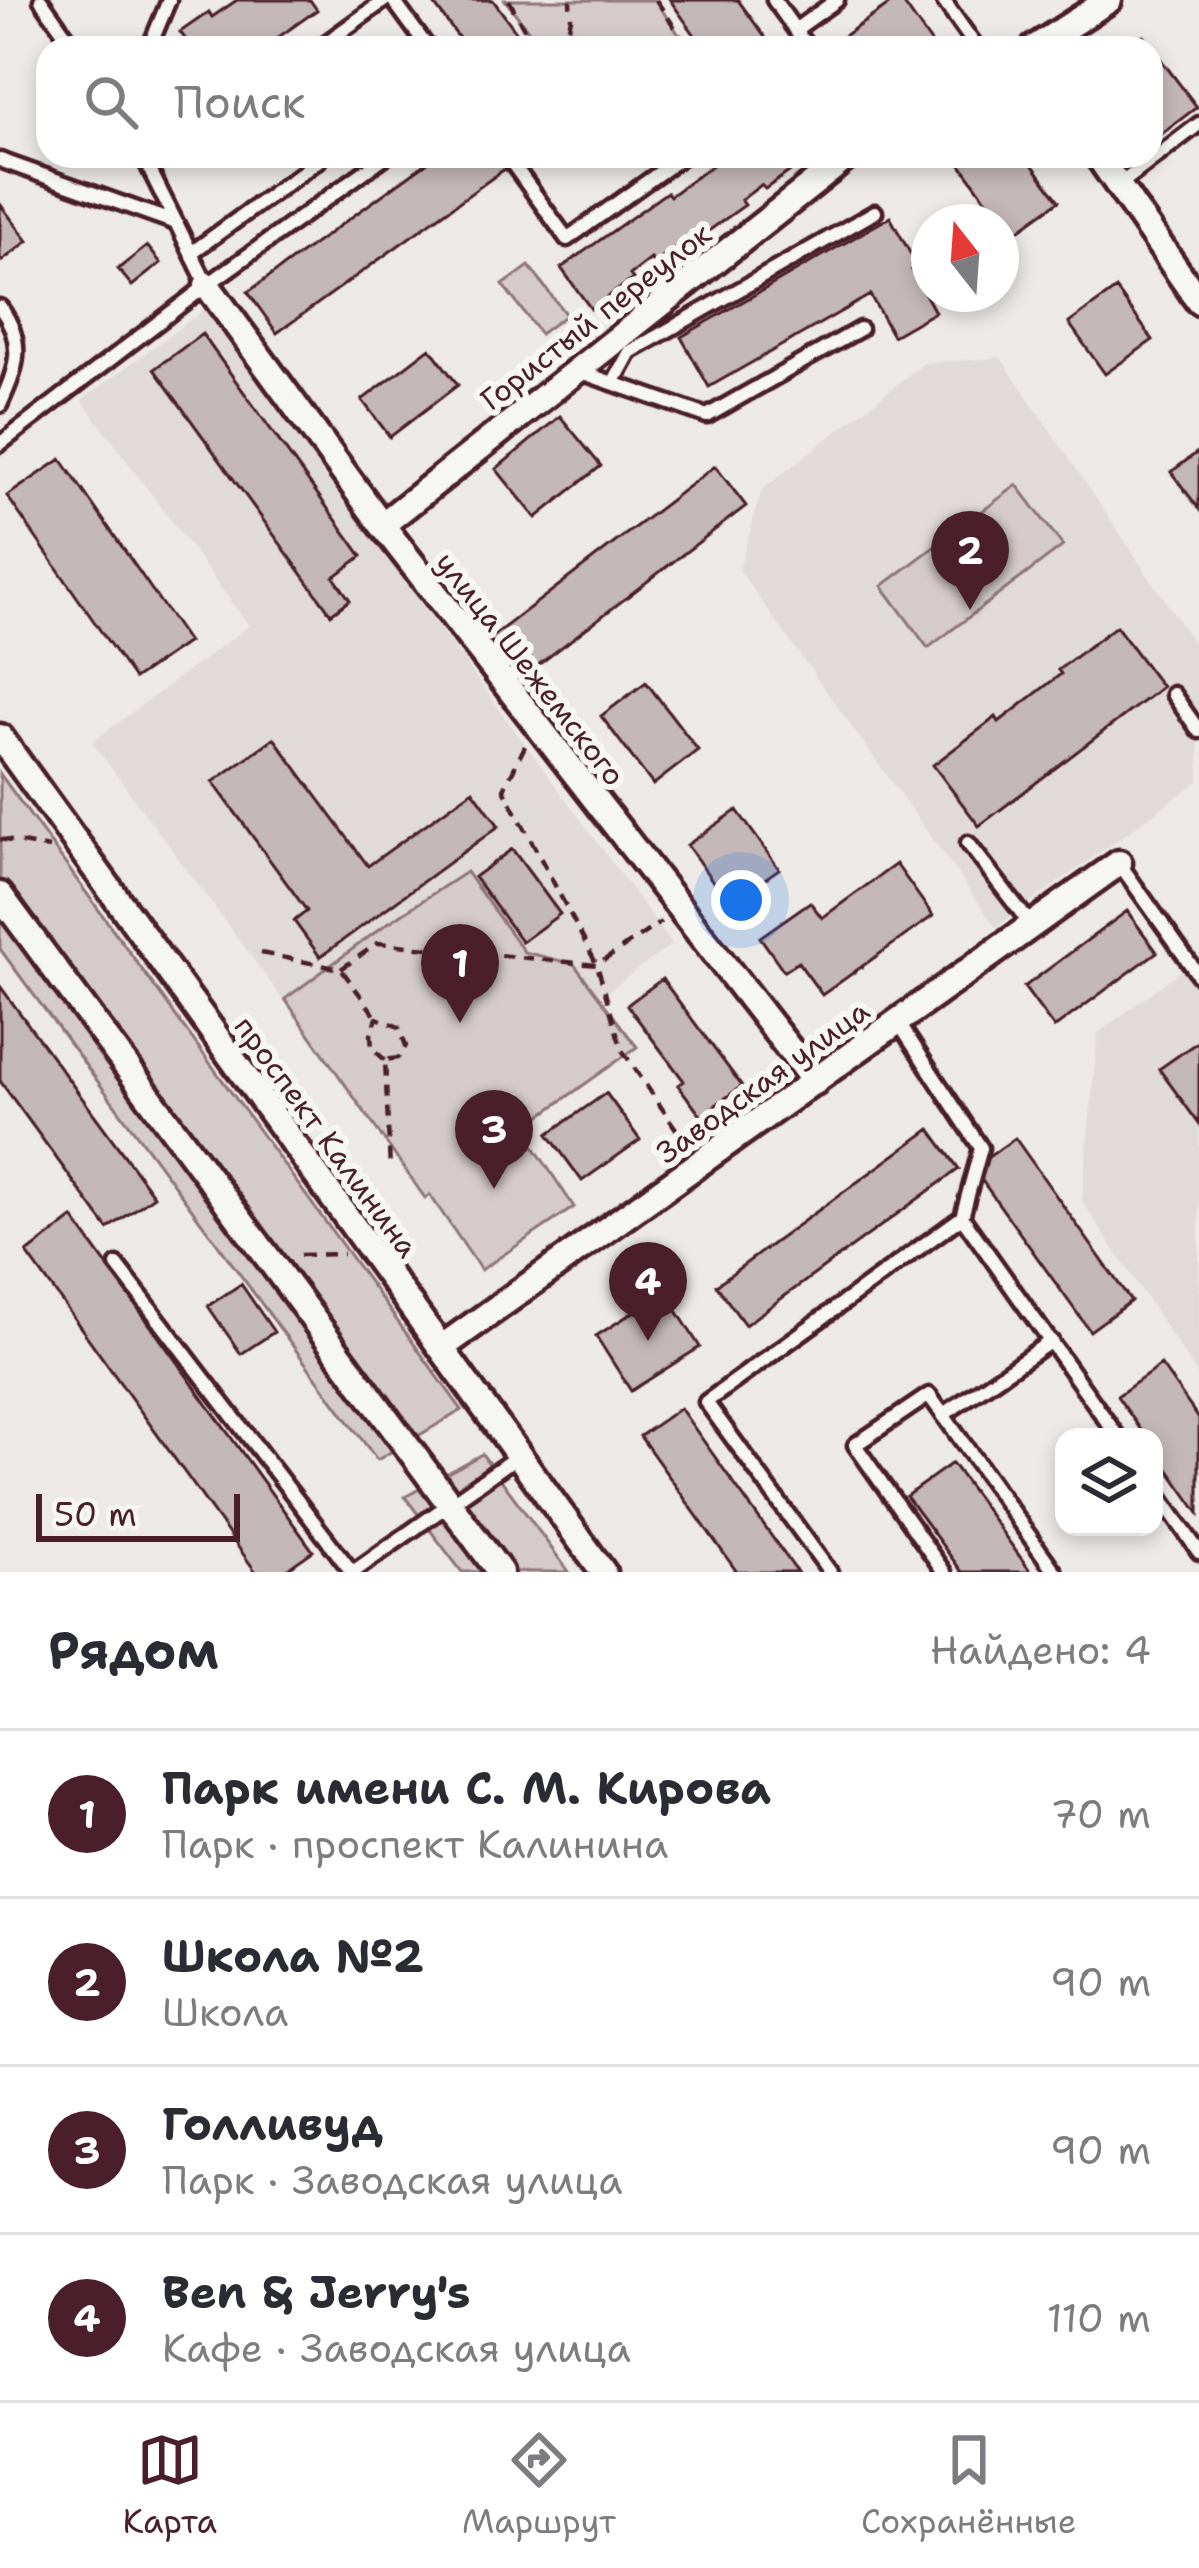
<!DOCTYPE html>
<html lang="ru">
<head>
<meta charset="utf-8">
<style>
  body { margin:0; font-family:"Shantell Sans",sans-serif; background:#f7f7f7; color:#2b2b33 }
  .controls { position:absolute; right:36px; bottom:36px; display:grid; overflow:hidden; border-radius:24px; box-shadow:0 6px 18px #0003 }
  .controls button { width:108px; height:108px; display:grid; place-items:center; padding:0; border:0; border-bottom:3px solid #e1e1e2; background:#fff; color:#2b2b33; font:60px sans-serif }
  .compass { position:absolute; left:911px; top:204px; width:108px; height:108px; border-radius:50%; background:#fff; box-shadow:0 6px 18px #0003; rotate:343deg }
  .scale { position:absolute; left:36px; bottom:30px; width:204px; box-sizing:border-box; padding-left:12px; border:6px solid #4a1f2b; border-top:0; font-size:33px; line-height:42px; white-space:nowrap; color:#4a1f2b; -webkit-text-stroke:9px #f6f6f2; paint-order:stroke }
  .you { position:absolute; left:741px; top:900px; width:42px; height:42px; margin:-30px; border:9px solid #fff; border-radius:50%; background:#1a73e8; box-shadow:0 0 0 18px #1a73e833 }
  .badge { display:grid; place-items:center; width:78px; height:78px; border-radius:50%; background:#4a1f2b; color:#fff; font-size:39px; font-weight:700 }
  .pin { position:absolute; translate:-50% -99px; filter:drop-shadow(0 3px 6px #0008) }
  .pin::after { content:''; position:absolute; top:63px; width:42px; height:36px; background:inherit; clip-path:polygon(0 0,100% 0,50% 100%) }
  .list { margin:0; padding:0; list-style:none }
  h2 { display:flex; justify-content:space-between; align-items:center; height:156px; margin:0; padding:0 48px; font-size:51px }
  h2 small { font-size:39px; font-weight:400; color:#7c7c81 }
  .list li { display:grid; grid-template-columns:78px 1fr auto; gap:36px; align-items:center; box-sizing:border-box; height:168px; padding:0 48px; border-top:3px solid #e1e1e2 }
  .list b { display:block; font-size:45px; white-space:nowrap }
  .list p { margin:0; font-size:39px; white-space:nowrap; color:#7c7c81 }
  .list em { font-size:39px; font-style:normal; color:#7c7c81 }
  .icon { flex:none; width:66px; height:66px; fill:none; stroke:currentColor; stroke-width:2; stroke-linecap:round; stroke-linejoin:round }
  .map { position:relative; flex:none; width:1199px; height:1572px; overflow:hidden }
  .search { position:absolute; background:#fff; box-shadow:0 6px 18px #0003; left:36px; right:36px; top:36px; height:132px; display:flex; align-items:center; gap:30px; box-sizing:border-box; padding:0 42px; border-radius:36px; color:#7c7c81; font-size:45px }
  .sheet { height:828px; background:#fff }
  nav { display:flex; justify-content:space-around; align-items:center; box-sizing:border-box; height:168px; border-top:3px solid #e1e1e2; background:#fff; font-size:33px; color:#7c7c81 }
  nav a { display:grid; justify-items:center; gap:6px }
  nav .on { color:#4a1f2b }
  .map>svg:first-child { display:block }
  .built { fill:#e0dad8 }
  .green { fill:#d4cbca; stroke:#8f757a; stroke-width:3 }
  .building { fill:#c4b7b7; stroke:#4a1f2b; stroke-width:3 }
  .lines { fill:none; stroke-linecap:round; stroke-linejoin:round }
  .lane-casing { stroke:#4a1f2b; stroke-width:21 }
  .street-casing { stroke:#4a1f2b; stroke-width:33 }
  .path { stroke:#4a1f2b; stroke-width:4.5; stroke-dasharray:12 9; stroke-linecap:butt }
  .lane { stroke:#f6f6f2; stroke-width:12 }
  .street { stroke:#f6f6f2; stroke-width:24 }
  .labels { text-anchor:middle; stroke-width:12; stroke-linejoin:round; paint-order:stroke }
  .street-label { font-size:30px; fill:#4a1f2b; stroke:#f6f6f2 }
</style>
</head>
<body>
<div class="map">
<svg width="1199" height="1572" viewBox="0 0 1199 1572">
  <rect width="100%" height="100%" fill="#ece9e6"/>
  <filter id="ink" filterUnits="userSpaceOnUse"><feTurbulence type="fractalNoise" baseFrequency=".00833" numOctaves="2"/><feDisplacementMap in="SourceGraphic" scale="24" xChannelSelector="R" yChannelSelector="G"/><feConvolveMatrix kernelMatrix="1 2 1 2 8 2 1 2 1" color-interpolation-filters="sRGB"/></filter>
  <g filter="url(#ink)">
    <path class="built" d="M 205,309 L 672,944 L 394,1149 L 92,742 L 249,626 L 82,400 Z
      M 1001,358 L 1199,651 L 1199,781 L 996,927 L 739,570 L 762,490 L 924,363 Z
      M 1199,957 L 1199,1377 L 1082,1201 L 1098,1033 Z"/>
    <path class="green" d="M 505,0 L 655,0 L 688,48 L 542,48 Z
      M 529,266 L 566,315 L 540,334 L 503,285 Z
      M 1017,485 L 1063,546 L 928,648 L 882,586 Z
      M 0,774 L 462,1410 L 377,1460 L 0,949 Z
      M 466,872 L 524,952 L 574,964 L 637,1047 L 522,1129 L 574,1207 L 481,1270 L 430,1195 L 425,1198 L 285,999 L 385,925 Z
      M 482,1454 L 569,1572 L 462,1572 L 405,1497 Z"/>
    <path class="building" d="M 237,0 L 310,0 L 317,10 L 263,48 L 192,48 L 180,32 L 209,12 L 212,17 Z
      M 431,0 L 493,0 L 528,48 L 466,48 Z
      M 670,0 L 738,0 L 770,44 L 764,48 L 704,48 Z
      M 896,0 L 901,0 L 932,44 L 926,48 L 848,48 L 841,38 Z
      M 1143,36 L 1197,107 L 1151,142 L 1151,48 L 1128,48 Z
      M 436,156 L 497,156 L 506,168 L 277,333 L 248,292 Z
      M 725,156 L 810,157 L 765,189 L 761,185 L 741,200 L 745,205 L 700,237 L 697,233 L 654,264 L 651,259 L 630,275 L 633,279 L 591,309 L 561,268 L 667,192 L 670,196 Z
      M 965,156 L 1026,156 L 1059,201 L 1012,235 L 958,161 Z
      M 0,204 L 28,241 L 2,261 L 0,258 Z
      M 890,217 L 918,267 L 912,270 L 935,312 L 893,336 L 870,295 L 709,387 L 681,337 Z
      M 147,246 L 161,263 L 132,286 L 118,269 Z
      M 1116,289 L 1153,340 L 1105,374 L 1069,323 Z
      M 202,334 L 362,556 L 334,577 L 350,600 L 331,614 L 154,369 Z
      M 430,348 L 458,385 L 390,437 L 362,400 Z
      M 560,416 L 601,466 L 536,518 L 496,469 Z
      M 1199,451 L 1199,509 L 1171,472 Z
      M 61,459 L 188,642 L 134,679 L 7,496 Z
      M 715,466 L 746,506 L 520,679 L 489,639 Z
      M 1116,626 L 1162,687 L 979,826 L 933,765 L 996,717 L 999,722 L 1061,674 L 1058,670 Z
      M 646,682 L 698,750 L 653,785 L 601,716 Z
      M 274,738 L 368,866 L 473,790 L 499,826 L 320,957 L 294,921 L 307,911 L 213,782 Z
      M 737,810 L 779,869 L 729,904 L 687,845 Z
      M 512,849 L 560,914 L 522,942 L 474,877 Z
      M 896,864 L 933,916 L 822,995 L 798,962 L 784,971 L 760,937 L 810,902 L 822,918 Z
      M 1127,911 L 1157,952 L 1054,1028 L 1024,987 Z
      M 662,979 L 742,1086 L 701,1116 L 678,1085 L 684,1081 L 627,1005 Z
      M 0,986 L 154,1196 L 108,1229 L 0,1081 Z
      M 1199,1041 L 1199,1124 L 1159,1069 Z
      M 606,1093 L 640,1140 L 582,1181 L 548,1134 Z
      M 930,1129 L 959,1169 L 745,1325 L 716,1285 Z
      M 1015,1138 L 1131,1301 L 1090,1331 L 973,1168 Z
      M 73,1218 L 313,1551 L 283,1572 L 256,1572 L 27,1253 Z
      M 241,1284 L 274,1332 L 241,1354 L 208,1306 Z
      M 665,1292 L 700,1347 L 631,1391 L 596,1336 Z
      M 1161,1365 L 1199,1419 L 1199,1513 L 1154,1449 L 1154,1437 L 1146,1437 L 1117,1396 Z
      M 680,1408 L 797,1572 L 737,1572 L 640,1436 Z
      M 952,1463 L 1031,1572 L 962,1572 L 906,1496 Z"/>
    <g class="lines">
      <defs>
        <path id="lane" d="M 41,0 L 75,48
          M 393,0 L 428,48
          M 774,0 L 808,48
          M 943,0 L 977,48
          M 795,30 L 837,0
          M 149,48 L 169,0
          M 326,48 L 327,42 L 385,0
          M 143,156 L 207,285
          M 507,156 L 567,239 L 683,156
          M 0,160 L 176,223
          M 1119,185 L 1199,124
          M 191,253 L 318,161 L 317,156
          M 0,307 C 26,343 17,368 0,405
          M 578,371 L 707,416 L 860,329
          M 613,383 L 630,352 L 875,212
          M 0,444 L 207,285 L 386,156
          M 1173,694 L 1199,731
          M 968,843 L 1031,925
          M 1119,863 L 1199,976
          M 898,1022 L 981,1148 L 962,1217
          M 117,1265 L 352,1572
          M 943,1415 L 1051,1341
          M 1154,1488 L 1199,1552
          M 353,1572 L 519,1455
          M 830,1572 L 706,1402 L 962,1217 L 1118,1437
          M 944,1572 L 855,1445 L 929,1395 L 1055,1572"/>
        <path id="street" d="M 1034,48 L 1109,0
          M 1098,156 L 1199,302
          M 207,285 L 382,525 L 815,1082
          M 382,525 L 848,156
          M 0,737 L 603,1572
          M 0,895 L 500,1572
          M 441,1348 L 1119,863"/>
      </defs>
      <use href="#lane" class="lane-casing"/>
      <use href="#street" class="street-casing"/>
      <path class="path" d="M 509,0 L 534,48
        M 656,0 L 689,48
        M 564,48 L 571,18 L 570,0
        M 525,746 L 504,789 L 597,965 L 622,1050 L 687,1145
        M 0,839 L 49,848
        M 261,953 L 341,969 L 377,1018
        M 341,969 L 378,943 L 597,965 L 661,922
        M 385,1060 L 372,1048 L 371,1035 L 377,1018 L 399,1027 L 406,1046 L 398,1058 L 385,1060 L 390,1169
        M 300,1255 L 343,1254"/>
      <use href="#lane" class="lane"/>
      <use href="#street" class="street"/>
    </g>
  </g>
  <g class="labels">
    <g class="street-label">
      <text transform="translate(596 317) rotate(-38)" y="10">Гористый переулок</text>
      <text transform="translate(530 669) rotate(52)" y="10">улица Шежемского</text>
      <text transform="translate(763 1082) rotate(-36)" y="10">Заводская улица</text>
      <text transform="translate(326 1137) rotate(54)" y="10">проспект Калинина</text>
    </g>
  </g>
</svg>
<div class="controls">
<button><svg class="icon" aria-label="layers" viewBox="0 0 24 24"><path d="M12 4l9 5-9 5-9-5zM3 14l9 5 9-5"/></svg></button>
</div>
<svg class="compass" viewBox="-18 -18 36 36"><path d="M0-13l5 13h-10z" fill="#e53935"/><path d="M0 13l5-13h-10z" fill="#7c7c81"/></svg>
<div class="scale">50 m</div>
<div class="you"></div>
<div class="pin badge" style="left:460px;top:1023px">1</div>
<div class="pin badge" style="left:970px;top:610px">2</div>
<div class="pin badge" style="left:494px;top:1189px">3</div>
<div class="pin badge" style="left:648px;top:1341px">4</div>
<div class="search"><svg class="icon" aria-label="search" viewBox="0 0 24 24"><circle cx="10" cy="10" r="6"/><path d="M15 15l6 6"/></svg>Поиск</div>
</div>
<section class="sheet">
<h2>Рядом<small>Найдено: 4</small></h2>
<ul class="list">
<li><span class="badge">1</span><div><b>Парк имени С. М. Кирова</b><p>Парк · проспект Калинина</p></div><em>70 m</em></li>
<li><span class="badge">2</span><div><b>Школа №2</b><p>Школа</p></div><em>90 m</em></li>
<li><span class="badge">3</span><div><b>Голливуд</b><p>Парк · Заводская улица</p></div><em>90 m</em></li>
<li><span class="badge">4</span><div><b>Ben &amp; Jerry's</b><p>Кафе · Заводская улица</p></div><em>110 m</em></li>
</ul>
</section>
<nav>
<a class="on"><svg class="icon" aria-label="map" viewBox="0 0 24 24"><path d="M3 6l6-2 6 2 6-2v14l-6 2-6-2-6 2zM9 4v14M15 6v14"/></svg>Карта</a>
<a><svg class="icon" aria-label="directions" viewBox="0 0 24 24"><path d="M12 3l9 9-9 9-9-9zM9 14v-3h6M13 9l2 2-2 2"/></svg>Маршрут</a>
<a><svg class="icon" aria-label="saved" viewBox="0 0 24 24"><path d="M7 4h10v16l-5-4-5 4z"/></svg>Сохранённые</a>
</nav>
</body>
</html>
